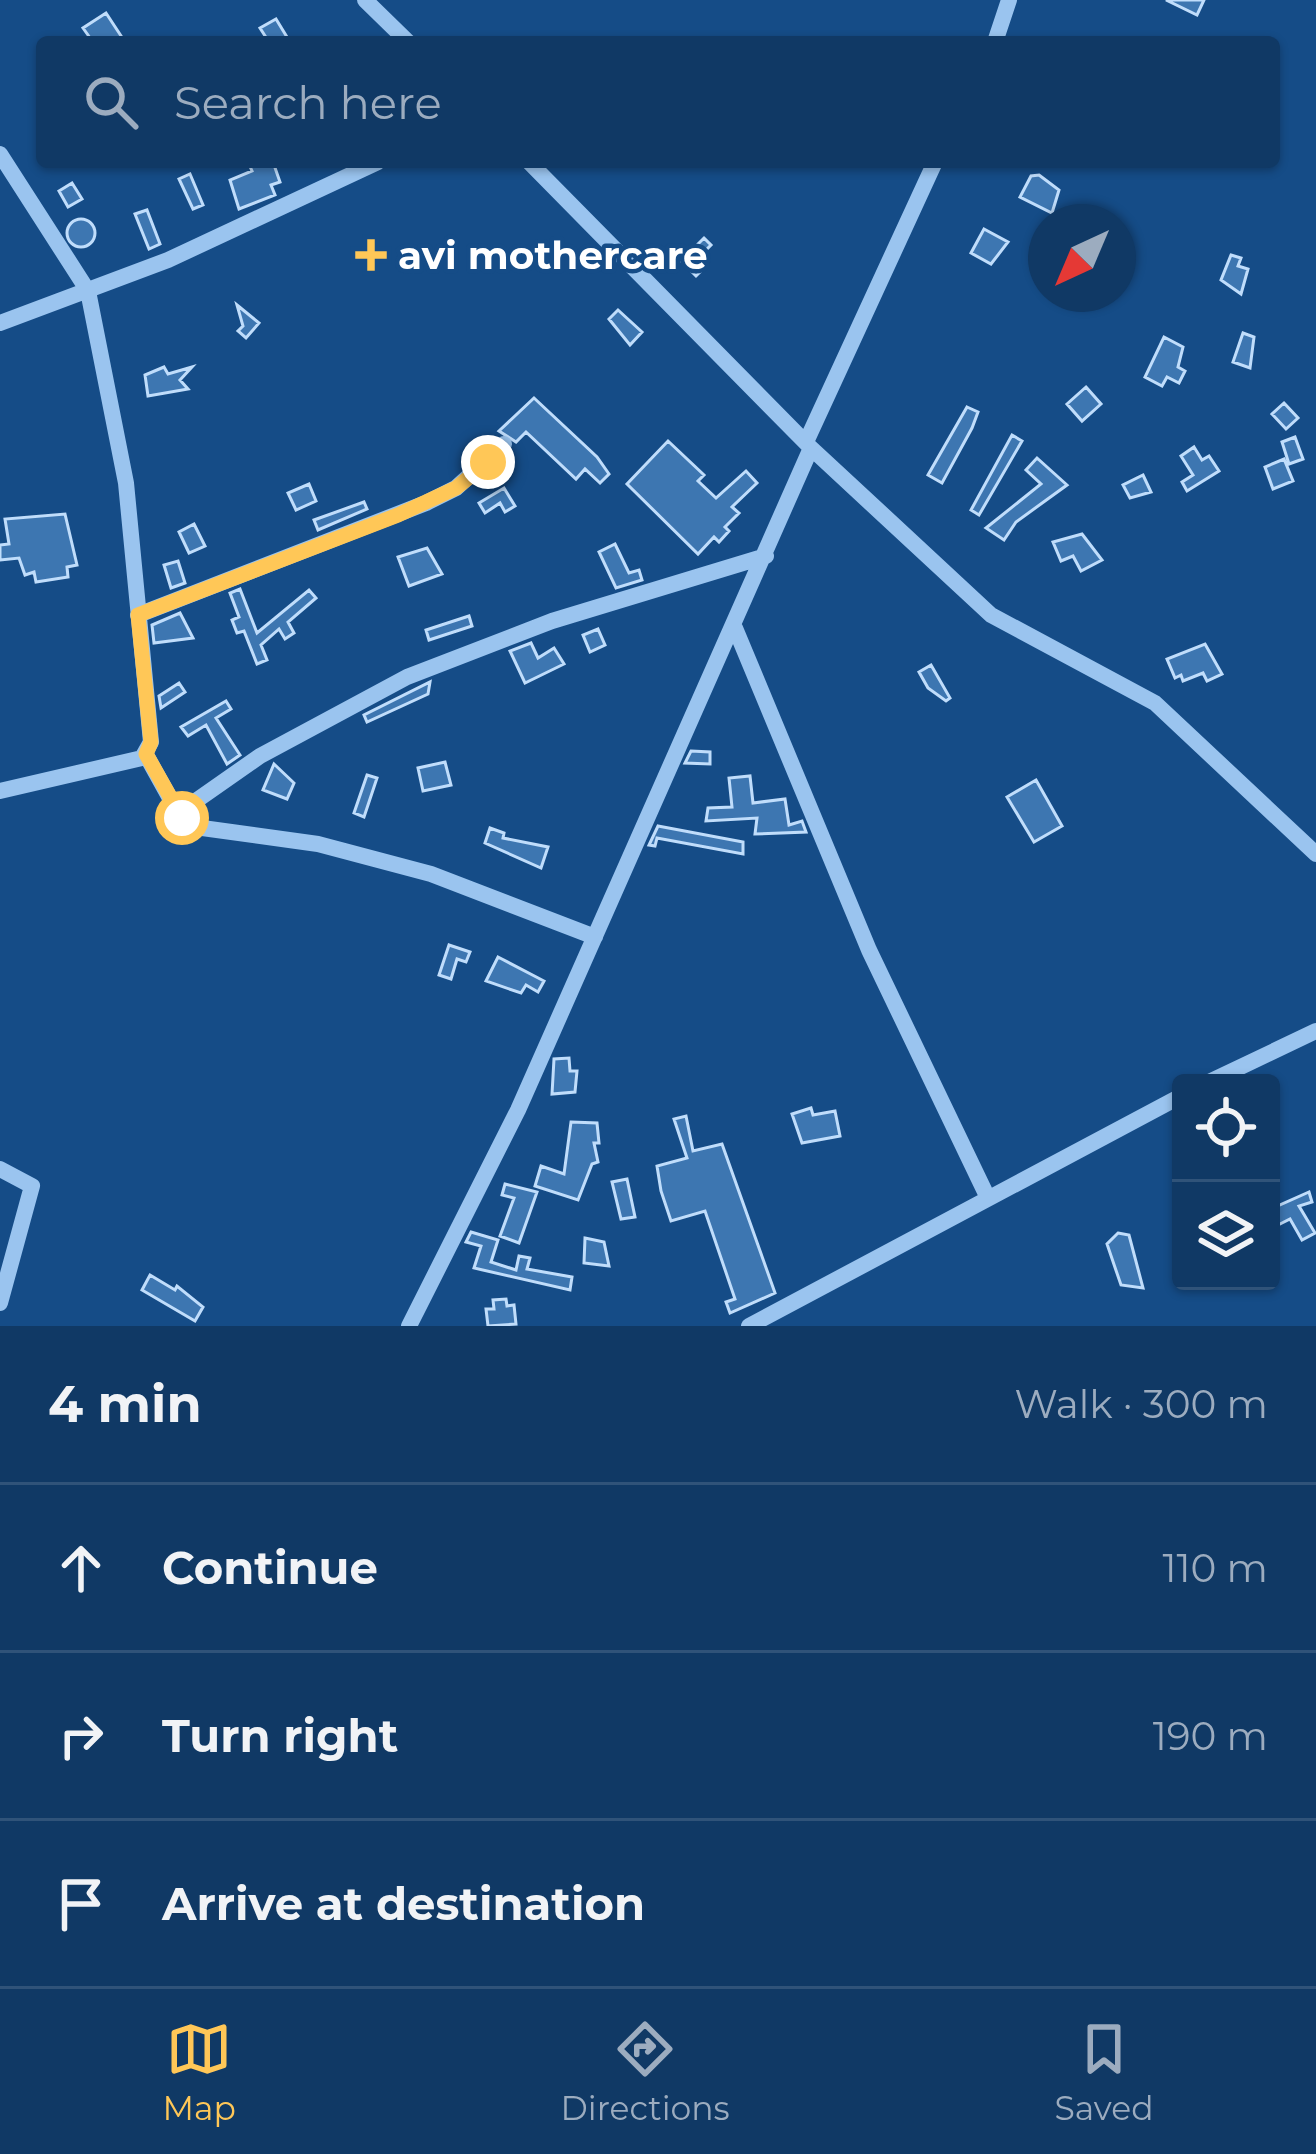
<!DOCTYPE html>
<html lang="en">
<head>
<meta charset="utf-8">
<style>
  body { margin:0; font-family:Montserrat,sans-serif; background:#19406b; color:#f1f3f6 }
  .controls { position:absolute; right:36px; bottom:36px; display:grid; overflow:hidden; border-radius:12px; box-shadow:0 3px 9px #0004 }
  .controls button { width:108px; height:108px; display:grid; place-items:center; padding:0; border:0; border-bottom:3px solid #305379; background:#103965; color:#f1f3f6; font:60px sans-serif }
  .compass { position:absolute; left:1028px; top:204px; width:108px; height:108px; border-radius:50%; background:#103965; box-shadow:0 3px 9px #0004; rotate:224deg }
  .stop { position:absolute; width:36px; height:36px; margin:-27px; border:9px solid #ffc757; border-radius:50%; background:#fff }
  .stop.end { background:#ffc757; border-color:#fff; box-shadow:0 3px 12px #0008 }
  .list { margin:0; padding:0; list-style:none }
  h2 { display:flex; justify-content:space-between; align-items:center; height:156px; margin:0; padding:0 48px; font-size:51px }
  h2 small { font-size:39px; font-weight:400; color:#9cacbf }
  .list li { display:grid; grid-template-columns:78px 1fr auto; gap:36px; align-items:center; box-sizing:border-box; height:168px; padding:0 48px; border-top:3px solid #305379 }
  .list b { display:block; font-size:45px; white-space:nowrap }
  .list em { font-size:39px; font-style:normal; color:#9cacbf }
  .icon { flex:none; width:66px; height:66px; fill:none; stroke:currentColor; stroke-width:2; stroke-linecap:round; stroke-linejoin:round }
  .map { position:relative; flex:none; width:1316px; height:1326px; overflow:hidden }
  .search { position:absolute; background:#103965; box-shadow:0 3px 9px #0004; left:36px; right:36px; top:36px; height:132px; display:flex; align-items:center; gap:30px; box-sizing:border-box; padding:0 42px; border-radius:12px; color:#9cacbf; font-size:45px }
  .sheet { height:660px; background:#103965 }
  nav { display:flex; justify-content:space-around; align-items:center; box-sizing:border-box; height:168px; border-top:3px solid #305379; background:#103965; font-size:33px; color:#9cacbf }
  nav a { display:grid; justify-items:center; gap:6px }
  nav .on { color:#ffc757 }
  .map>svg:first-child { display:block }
  .building { fill:#3d76b1; stroke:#c0ddfb; stroke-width:3 }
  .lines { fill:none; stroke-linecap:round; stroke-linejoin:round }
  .minor { stroke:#9ac4ef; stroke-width:16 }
  .route { stroke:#ffc757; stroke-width:15 }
  .poi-dot { fill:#ffc757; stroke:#154c87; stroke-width:4.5 }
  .labels { text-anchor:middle; stroke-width:9; stroke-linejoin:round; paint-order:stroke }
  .poi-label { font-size:39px; font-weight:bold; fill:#fff; stroke:#154c87; text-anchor:start }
</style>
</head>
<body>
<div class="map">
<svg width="1316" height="1326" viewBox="0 0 1316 1326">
  <rect width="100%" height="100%" fill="#154c87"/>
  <path class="building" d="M 1166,0 L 1204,0 L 1197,15 Z
    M 106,13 L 125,42 L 93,42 L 83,28 Z
    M 276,19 L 290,42 L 269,42 L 260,28 Z
    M 248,162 L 273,162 L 280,182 L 271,185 L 275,195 L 239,209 L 230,180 L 252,171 Z
    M 190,174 L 203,205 L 193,209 L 179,179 Z
    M 1039,175 L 1059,190 L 1052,213 L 1020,197 L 1031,176 Z
    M 72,183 L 82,199 L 68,207 L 59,191 Z
    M 147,210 L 160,244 L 149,249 L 135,214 Z
    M67 233a14 14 0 1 1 28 0a14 14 0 1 1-28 0Z
    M 984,229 L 1008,242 L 991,264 L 971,253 Z
    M 704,238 L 711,245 L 698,258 L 706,266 L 696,276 L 681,261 Z
    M 1231,255 L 1241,258 L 1238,266 L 1248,269 L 1241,294 L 1221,280 Z
    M 237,305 L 259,323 L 246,338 L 238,331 L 243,326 Z
    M 618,310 L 642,332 L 630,345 L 609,319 Z
    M 1243,333 L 1254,337 L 1250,368 L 1233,362 Z
    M 1164,337 L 1183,347 L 1178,367 L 1185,371 L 1179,383 L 1167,377 L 1162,386 L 1145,377 Z
    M 164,367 L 168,374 L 192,367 L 180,380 L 188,389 L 148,396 L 145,375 Z
    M 1086,387 L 1101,404 L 1082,421 L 1067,404 Z
    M 534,398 L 597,457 L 609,474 L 600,483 L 585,469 L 576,479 L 526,432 L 516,442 L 499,431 Z
    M 1284,403 L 1298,418 L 1286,429 L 1272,414 Z
    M 967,407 L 978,412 L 972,428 L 942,483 L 928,475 Z
    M 1012,435 L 1022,441 L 979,515 L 971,510 Z
    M 1295,437 L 1303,459 L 1289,464 L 1282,442 Z
    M 668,441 L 704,475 L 698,481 L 716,498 L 746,471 L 757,483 L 732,507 L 739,513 L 725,527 L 729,531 L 719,542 L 714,537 L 698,554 L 627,484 Z
    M 1194,447 L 1202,460 L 1209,456 L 1219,471 L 1187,491 L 1182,482 L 1193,475 L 1181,456 Z
    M 1037,458 L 1067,485 L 1016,522 L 1004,540 L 986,528 L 1041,484 L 1026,470 Z
    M 1284,459 L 1293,481 L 1273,489 L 1265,467 Z
    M 1143,475 L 1151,492 L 1130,498 L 1123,485 Z
    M 309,484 L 316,501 L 296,510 L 288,493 Z
    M 504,488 L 515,506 L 505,512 L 500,503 L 485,513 L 479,503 Z
    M 364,502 L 367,509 L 318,530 L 314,520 Z
    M 65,514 L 77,565 L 67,567 L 68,577 L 36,582 L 34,572 L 25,575 L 19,558 L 0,560 L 0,545 L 9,544 L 5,519 Z
    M 194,524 L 205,546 L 189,553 L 179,532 Z
    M 1082,534 L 1102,560 L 1081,571 L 1073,556 L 1061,561 L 1053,542 Z
    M 615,544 L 629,573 L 639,570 L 642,580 L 616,588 L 599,552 Z
    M 427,548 L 442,574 L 409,586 L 398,557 Z
    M 178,561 L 185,583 L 171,588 L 164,565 Z
    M 240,589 L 257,633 L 309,590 L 316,598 L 288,622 L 294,633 L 285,639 L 279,629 L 261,645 L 267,660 L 257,664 L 244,631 L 237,633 L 232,620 L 239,617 L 230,593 Z
    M 180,613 L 193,638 L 154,643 L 152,625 Z
    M 469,616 L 472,626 L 429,640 L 426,630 Z
    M 598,629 L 605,645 L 590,652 L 583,635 Z
    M 531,643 L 538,658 L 554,648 L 564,664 L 525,683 L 510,651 Z
    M 1205,644 L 1222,674 L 1207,681 L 1203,673 L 1183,681 L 1181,675 L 1175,678 L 1167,659 Z
    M 931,665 L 950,698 L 946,701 L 928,688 L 919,672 Z
    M 430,682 L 428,694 L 367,722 L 364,715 Z
    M 179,683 L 185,692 L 161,708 L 159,696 Z
    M 226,701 L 231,709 L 216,718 L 240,755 L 227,764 L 206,725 L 188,736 L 181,727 Z
    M 691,751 L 710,752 L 710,764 L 685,763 Z
    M 445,762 L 451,785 L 423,791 L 418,768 Z
    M 274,764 L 294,783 L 287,799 L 263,790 Z
    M 367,775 L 377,778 L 364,817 L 354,813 Z
    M 750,776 L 753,803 L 785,799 L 789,825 L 802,821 L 806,832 L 755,834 L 757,818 L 706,821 L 708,808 L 732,807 L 729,778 Z
    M 1036,780 L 1062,826 L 1034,842 L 1007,797 Z
    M 658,826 L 743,842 L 743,854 L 657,838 L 655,846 L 649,845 Z
    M 490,828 L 504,833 L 503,838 L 548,847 L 541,868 L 485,843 Z
    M 449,945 L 470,952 L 466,962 L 457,959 L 451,979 L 439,975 Z
    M 498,957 L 544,981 L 538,992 L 526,985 L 521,993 L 486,981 Z
    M 569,1058 L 570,1071 L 577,1071 L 575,1092 L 552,1094 L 554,1059 Z
    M 811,1108 L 813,1115 L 835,1111 L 840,1136 L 802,1143 L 792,1114 Z
    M 686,1116 L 693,1151 L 722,1144 L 775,1293 L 730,1313 L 726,1302 L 735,1299 L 705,1211 L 671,1221 L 661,1191 L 657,1166 L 687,1158 L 674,1119 Z
    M 571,1122 L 597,1123 L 599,1143 L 594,1143 L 598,1162 L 592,1164 L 578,1200 L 535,1186 L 541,1166 L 564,1174 Z
    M 627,1179 L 635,1217 L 621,1219 L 612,1182 Z
    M 505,1184 L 537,1192 L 519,1243 L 500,1236 L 514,1198 L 502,1195 Z
    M 1309,1192 L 1312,1202 L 1299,1206 L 1315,1233 L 1302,1240 L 1290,1219 L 1278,1225 L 1271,1209 Z
    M 471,1232 L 498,1240 L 491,1262 L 516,1270 L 519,1256 L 530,1258 L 527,1269 L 572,1277 L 570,1290 L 474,1268 L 481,1246 L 466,1242 Z
    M 1118,1233 L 1129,1235 L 1143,1288 L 1121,1285 L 1107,1244 Z
    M 585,1238 L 604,1242 L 609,1266 L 584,1263 Z
    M 150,1275 L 175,1290 L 177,1286 L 203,1307 L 195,1321 L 142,1290 Z
    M 506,1299 L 507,1306 L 514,1305 L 516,1324 L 488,1326 L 486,1309 L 494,1309 L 493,1300 Z"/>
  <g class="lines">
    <path class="minor" d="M 365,0 L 408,42
      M 995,42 L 1009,0
      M 0,154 L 88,291 L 126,483 L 151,742 L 142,758 L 0,791
      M 529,162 L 811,448 L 991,615 L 1155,703 L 1316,854
      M 0,323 L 168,260 L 378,162
      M 806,442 L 935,162
      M 138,615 L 426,503 L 456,488 L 504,444
      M 735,628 L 869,950 L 987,1196
      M 146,755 L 181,818 L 195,827 L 318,844 L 431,874 L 595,937
      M 180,812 L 260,756 L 407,677 L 552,621 L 766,556
      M 1207,1083 L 1316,1031
      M 0,1169 L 32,1186 L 0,1303
      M 409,1326 L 518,1110 L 811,448
      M 749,1326 L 1181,1096"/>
  </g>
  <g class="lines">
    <path class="route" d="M 182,818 L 146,754 L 151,742 L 138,615 L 398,515 L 456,488 L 488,462"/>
  </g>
  <path class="poi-dot" d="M365 237h12v12h12v12h-12v12h-12v-12h-12v-12h12z"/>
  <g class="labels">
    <g class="poi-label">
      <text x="398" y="269">avi mothercare</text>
    </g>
  </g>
</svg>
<div class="controls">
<button><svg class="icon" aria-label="locate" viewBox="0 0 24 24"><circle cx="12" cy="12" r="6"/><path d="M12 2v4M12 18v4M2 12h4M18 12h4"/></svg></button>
<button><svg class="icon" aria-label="layers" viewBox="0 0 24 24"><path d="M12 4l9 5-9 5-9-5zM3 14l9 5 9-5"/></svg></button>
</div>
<svg class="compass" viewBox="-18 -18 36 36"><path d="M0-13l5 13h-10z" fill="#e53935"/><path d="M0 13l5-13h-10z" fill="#9cacbf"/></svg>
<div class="stop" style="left:182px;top:818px"></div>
<div class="stop end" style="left:488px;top:462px"></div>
<div class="search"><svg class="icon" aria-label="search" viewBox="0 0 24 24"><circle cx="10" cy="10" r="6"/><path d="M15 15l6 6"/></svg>Search here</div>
</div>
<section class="sheet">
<h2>4 min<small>Walk · 300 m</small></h2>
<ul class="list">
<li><svg class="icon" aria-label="ahead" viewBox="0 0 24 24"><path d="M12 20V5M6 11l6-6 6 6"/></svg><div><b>Continue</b></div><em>110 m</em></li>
<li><svg class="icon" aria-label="right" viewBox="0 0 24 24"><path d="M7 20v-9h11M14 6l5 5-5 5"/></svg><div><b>Turn right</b></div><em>190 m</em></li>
<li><svg class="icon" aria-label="arrive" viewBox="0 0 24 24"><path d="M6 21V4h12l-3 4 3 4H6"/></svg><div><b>Arrive at destination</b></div></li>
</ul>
</section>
<nav>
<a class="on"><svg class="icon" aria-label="map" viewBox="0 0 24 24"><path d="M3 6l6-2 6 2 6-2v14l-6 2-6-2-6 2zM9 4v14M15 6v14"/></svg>Map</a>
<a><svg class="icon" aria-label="directions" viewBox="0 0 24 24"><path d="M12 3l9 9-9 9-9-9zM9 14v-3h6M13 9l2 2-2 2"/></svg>Directions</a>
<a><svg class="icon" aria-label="saved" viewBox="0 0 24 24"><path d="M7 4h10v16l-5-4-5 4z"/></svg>Saved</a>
</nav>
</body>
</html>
